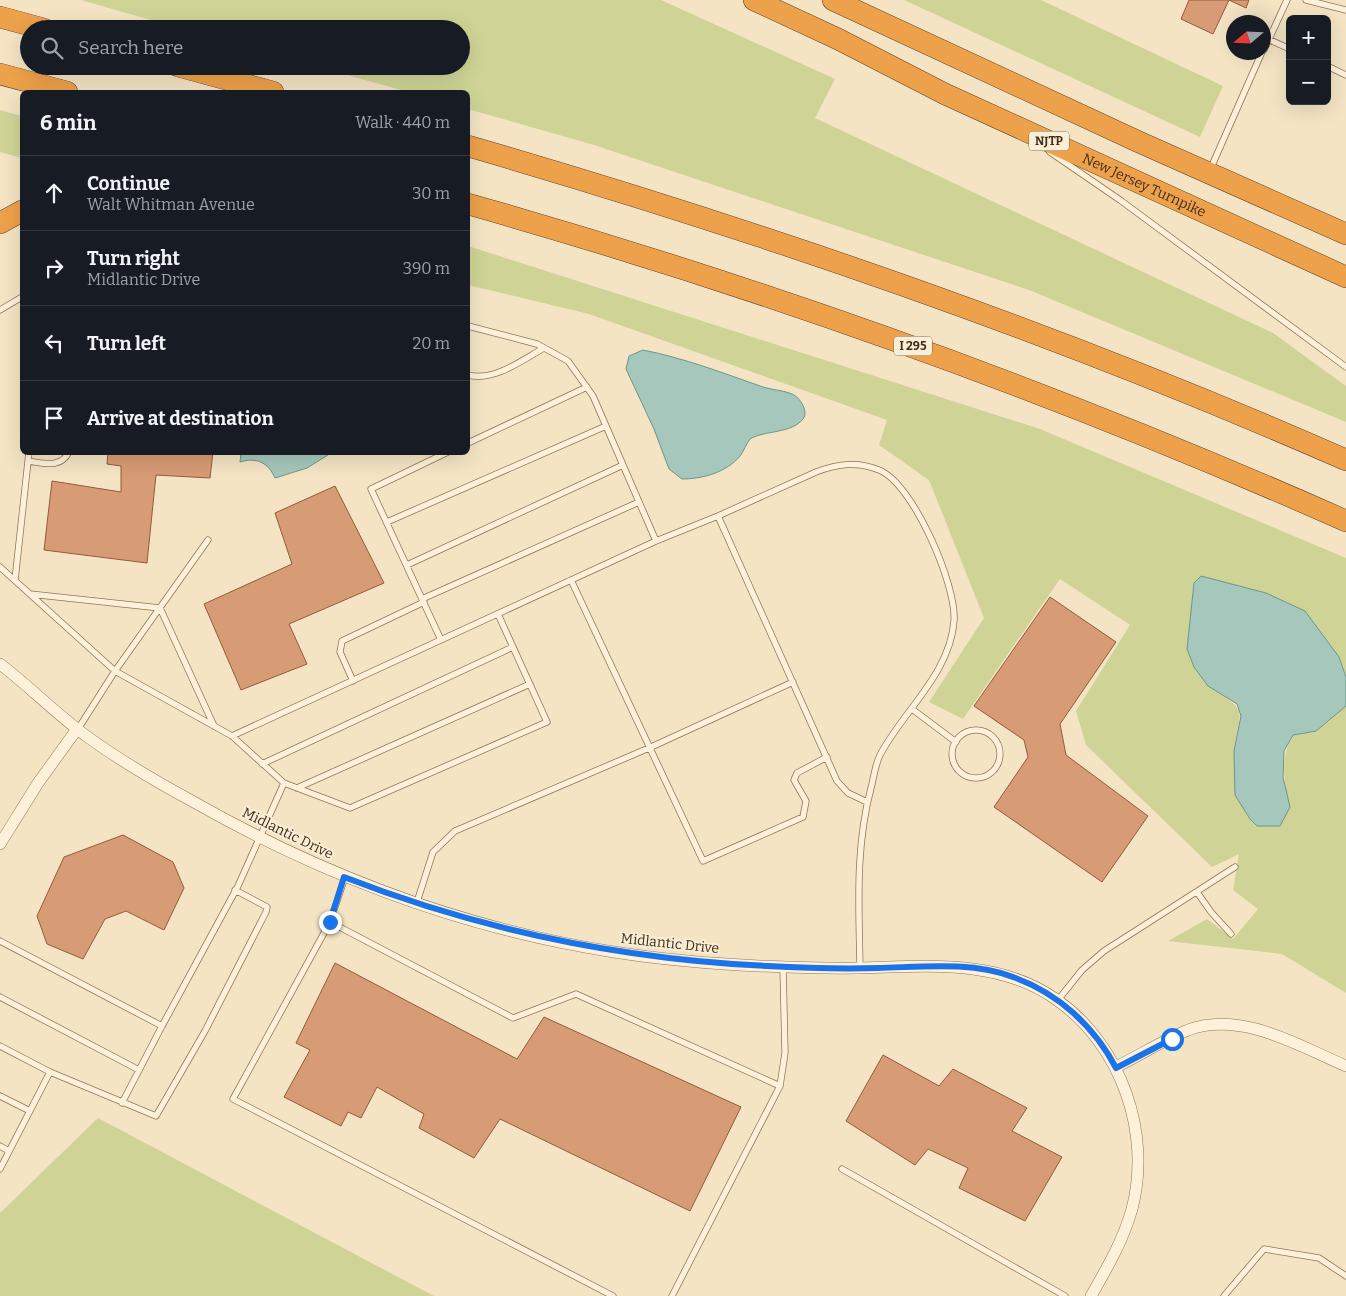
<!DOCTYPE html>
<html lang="en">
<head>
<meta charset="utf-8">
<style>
  body { margin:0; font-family:Bitter,serif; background:#242831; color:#f1f3f6 }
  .controls { position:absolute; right:15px; top:15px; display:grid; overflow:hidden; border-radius:8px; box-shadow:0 5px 20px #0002 }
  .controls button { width:45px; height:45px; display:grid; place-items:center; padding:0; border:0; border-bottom:1px solid #363941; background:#171b24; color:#f1f3f6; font:25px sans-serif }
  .compass { position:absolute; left:1226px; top:15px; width:45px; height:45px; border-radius:50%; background:#171b24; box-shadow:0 5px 20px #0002; rotate:251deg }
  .stop { position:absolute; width:15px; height:15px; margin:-11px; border:4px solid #1a73e8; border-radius:50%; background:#fff }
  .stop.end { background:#1a73e8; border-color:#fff; box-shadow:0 1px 5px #0008 }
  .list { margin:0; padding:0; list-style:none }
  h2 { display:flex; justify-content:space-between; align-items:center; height:65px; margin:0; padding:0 20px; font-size:21px }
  h2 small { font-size:16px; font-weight:400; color:#9ea1a6 }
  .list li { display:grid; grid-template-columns:32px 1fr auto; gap:15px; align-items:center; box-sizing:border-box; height:75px; padding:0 20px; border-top:1px solid #363941 }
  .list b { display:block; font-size:19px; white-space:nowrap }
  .list p { margin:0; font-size:16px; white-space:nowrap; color:#9ea1a6 }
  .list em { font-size:16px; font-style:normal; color:#9ea1a6 }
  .icon { flex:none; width:28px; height:28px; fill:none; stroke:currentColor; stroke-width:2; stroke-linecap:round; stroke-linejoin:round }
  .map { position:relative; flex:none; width:1346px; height:1296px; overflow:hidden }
  .search { position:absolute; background:#171b24; box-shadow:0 5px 20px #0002; left:20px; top:20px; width:450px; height:55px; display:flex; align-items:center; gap:12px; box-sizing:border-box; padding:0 18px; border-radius:28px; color:#9ea1a6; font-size:19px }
  .panel { position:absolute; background:#171b24; box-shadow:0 5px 20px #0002; left:20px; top:90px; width:450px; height:365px; border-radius:8px }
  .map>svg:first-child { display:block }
  .green { fill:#cfd496 }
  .water { fill:#a6c7bc; stroke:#6b968a }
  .building { fill:#d79b75; stroke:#945b3a }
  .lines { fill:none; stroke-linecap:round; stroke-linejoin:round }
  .lane-casing { stroke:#927457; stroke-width:7 }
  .street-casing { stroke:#927457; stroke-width:12 }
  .highway-casing { stroke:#5f422c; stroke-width:22 }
  .lane { stroke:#fdf1d9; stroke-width:5.5 }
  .street { stroke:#fdf1d9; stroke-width:11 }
  .highway { stroke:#eda14b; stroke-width:21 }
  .route { stroke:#1a73e8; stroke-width:6 }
  .labels { text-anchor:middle; stroke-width:4; stroke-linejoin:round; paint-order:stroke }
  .shield { fill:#faeed5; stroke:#786754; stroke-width:1 }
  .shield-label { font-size:12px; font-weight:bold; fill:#402d1d }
  .street-label { font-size:14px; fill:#402d1d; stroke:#faeed5 }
</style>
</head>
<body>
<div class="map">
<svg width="1346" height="1296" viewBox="0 0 1346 1296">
  <rect width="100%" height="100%" fill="#f4e4c4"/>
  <path class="green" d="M 81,0 L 661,0 L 835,79 L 815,118 L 1273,333 L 1346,386 L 1346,422 L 1029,290 L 594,145 L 468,109 L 468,92 L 408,92 L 315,66 L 461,66 L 461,29 L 182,29 Z
    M 904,0 L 1041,0 L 1223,86 L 1200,137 Z
    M 0,110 L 22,116 L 22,158 L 0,152 Z
    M 468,246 L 1040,429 L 1346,558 L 1346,677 L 1339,657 L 1208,686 C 1250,713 1240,706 1234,751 L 1290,807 C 1284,780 1279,761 1293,735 L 1316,731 L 1346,706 L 1346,993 L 1282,954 L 1168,941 L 1207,919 L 1233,939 L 1258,909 L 1233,890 L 1239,854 L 1212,867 L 1086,745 L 1076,711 L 1130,625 L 1060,579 L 963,719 L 929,702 L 984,618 L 929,480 L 879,445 L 887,420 L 589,314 L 468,285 Z
    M 98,1118 L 434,1296 L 0,1296 L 0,1213 Z"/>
  <path class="water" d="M 643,350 C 684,358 723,373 763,387 C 772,390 783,390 792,394 C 800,397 809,412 803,419 C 791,434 765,430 750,439 C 746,444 744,451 740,456 C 727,472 703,479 682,479 L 669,469 L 654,429 L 626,369 L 629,356 Z
    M 241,453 L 241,452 L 331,453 L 307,468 L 275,478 C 268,462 256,457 240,462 Z
    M 1201,576 L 1266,593 L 1305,611 L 1339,657 L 1346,677 L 1346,706 L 1316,731 L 1293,735 L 1284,751 L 1283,777 L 1290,807 L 1280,826 L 1257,826 L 1250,819 L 1235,795 L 1234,751 L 1241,716 L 1237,704 L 1208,686 L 1194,667 L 1187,649 L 1194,583 Z"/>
  <path class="building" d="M 1189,0 L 1249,0 L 1246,8 L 1229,0 L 1213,34 L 1181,19 Z
    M 108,452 L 213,452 L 210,478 L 156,475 L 147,563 L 44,550 L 52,481 L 121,492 L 121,466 L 107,464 Z
    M 335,486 L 384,583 L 289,624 L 307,664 L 241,690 L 204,604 L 292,564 L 275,513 Z
    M 1050,597 L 1116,642 L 1060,724 L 1066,755 L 1148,816 L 1102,882 L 994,807 L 1028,757 L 1024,740 L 974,706 Z
    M 123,835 L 173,862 L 184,888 L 164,930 L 126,911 L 105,919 L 83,959 L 47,944 L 37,916 L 64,857 Z
    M 335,963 L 517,1059 L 544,1017 L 741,1107 L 690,1211 L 500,1119 L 474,1158 L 419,1128 L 424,1114 L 377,1087 L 361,1118 L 348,1112 L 341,1126 L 284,1097 L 310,1050 L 296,1043 Z
    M 883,1055 L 939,1086 L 953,1069 L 1027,1108 L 1012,1131 L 1062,1157 L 1025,1221 L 959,1188 L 968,1168 L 928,1149 L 915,1165 L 846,1121 Z"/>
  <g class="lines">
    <defs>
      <path id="lane" d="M 1306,0 L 1346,10
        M 1268,39 L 1290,49
        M 1264,50 L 1287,0
        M 1327,66 L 1346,75
        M 1050,152 L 1120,200 L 1346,367
        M 1210,170 L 1262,52
        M 0,310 L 22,297
        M 468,326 L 537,344 L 568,361 L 593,396 L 656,541
        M 468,375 C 494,382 522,360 544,348
        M 468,443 L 587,387
        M 28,461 C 44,463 60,469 69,452
        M 718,516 L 837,781 L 848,793 L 867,802
        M 387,522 L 606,426
        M 407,565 L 623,465
        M 0,567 L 115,671 L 232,736 L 284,783 L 238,886 L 162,1026 L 0,941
        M 15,580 L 29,452
        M 571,580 L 703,861 L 803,817 L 806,801 L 794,780 L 797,773 L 827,757
        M 30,594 L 160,608 L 214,726
        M 422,599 L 639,502
        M 441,640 L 371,489 L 448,452
        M 353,681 L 340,652 L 342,641 L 424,602
        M 912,709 L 956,742
        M 78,729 L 115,671 L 208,540
        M952 754a24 24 0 1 1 48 0a24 24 0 1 1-48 0Z
        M 232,736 L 656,541 L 718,516 L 816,472 C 837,464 857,461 879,470 C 913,483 957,586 954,621 C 950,674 903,711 880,755 C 875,765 874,777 871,788 C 855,848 859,907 860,968
        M 262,764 L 513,647
        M 284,783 L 350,808 L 547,722 L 498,614
        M 297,788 L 530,684
        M 1197,892 L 1211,912 L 1231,934
        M 417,902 L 433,852 L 455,831 L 649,748 L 793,682
        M 330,922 L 345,877
        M 0,997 L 139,1070
        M 1058,1000 L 1082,970 L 1104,951 L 1235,867
        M 0,1046 L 50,1072
        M 0,1096 L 30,1111
        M 122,1103 L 162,1026
        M 0,1146 L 9,1151
        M 0,1169 L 50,1072 L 156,1116 L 205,1031 L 266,912 L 267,907 L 235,890
        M 842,1169 L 1065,1296
        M 613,1296 L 233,1099 L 330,922 L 513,1018 L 576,994 L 780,1086
        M 672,1296 L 780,1086 L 785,1053 L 783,967
        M 1224,1296 L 1264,1249 L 1319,1258 L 1346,1276"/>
      <path id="street" d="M 0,664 C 29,686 55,713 85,735 C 119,760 155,781 192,801 C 322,875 465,929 614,952 C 684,963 756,967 827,968 C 904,970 990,952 1057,1000 C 1121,1045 1152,1133 1132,1209 C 1123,1241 1107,1268 1091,1296
        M 0,844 L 38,783 L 77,729
        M 1116,1067 C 1140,1055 1164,1040 1188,1030 C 1241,1010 1299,1046 1346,1066"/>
      <g id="highway">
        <path id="s1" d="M 754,0 L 838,39 L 945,94 L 1346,277"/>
        <path d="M 833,0 L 1139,142 L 1346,234"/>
        <path d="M 0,17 L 44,29"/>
        <path d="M 178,66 L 273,92"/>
        <path d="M 0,74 L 67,92"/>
        <path d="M 468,146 C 768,233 1060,334 1346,460"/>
        <path d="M 468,204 C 768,289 1060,394 1346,521"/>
        <path d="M 0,223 L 22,211"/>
      </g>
    </defs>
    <use href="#lane" class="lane-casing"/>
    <use href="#street" class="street-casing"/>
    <use href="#highway" class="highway-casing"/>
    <use href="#lane" class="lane"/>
    <use href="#street" class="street"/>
    <use href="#highway" class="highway"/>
  </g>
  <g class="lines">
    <path class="route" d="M 330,922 L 344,877 C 480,930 621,959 767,966 C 804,968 841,969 878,968 C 922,967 971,961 1013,977 C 1058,993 1094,1026 1116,1068 L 1172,1039"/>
  </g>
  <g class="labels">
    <g class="shield">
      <rect x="1029" y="131.5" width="40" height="19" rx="4"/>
      <rect x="894" y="336.5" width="38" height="19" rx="4"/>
    </g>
    <g class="shield-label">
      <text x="1049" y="145">NJTP</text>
      <text x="913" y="350">I 295</text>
    </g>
    <g class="street-label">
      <text dy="5" stroke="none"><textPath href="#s1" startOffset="432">New Jersey Turnpike</textPath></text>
      <text transform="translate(288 833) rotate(26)" y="5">Midlantic Drive</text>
      <text transform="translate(670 943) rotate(6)" y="5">Midlantic Drive</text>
    </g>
  </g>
</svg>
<div class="controls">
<button>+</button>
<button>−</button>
</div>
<svg class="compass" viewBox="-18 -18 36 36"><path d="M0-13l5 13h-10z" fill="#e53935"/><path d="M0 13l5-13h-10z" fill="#9ea1a6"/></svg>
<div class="stop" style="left:1172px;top:1039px"></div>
<div class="stop end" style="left:330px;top:922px"></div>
<div class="search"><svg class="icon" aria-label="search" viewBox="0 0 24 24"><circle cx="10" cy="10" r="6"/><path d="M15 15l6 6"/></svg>Search here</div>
<section class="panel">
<h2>6 min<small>Walk · 440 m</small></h2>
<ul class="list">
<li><svg class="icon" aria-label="ahead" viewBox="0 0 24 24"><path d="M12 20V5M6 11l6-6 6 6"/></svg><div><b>Continue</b><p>Walt Whitman Avenue</p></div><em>30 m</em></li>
<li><svg class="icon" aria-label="right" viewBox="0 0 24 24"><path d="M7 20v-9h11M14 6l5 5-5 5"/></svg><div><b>Turn right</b><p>Midlantic Drive</p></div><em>390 m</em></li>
<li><svg class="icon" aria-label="left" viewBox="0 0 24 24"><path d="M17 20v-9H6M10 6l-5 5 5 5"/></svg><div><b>Turn left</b></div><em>20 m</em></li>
<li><svg class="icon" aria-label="arrive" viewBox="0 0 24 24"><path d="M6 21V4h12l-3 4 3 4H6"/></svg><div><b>Arrive at destination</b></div></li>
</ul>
</section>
</div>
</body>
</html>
